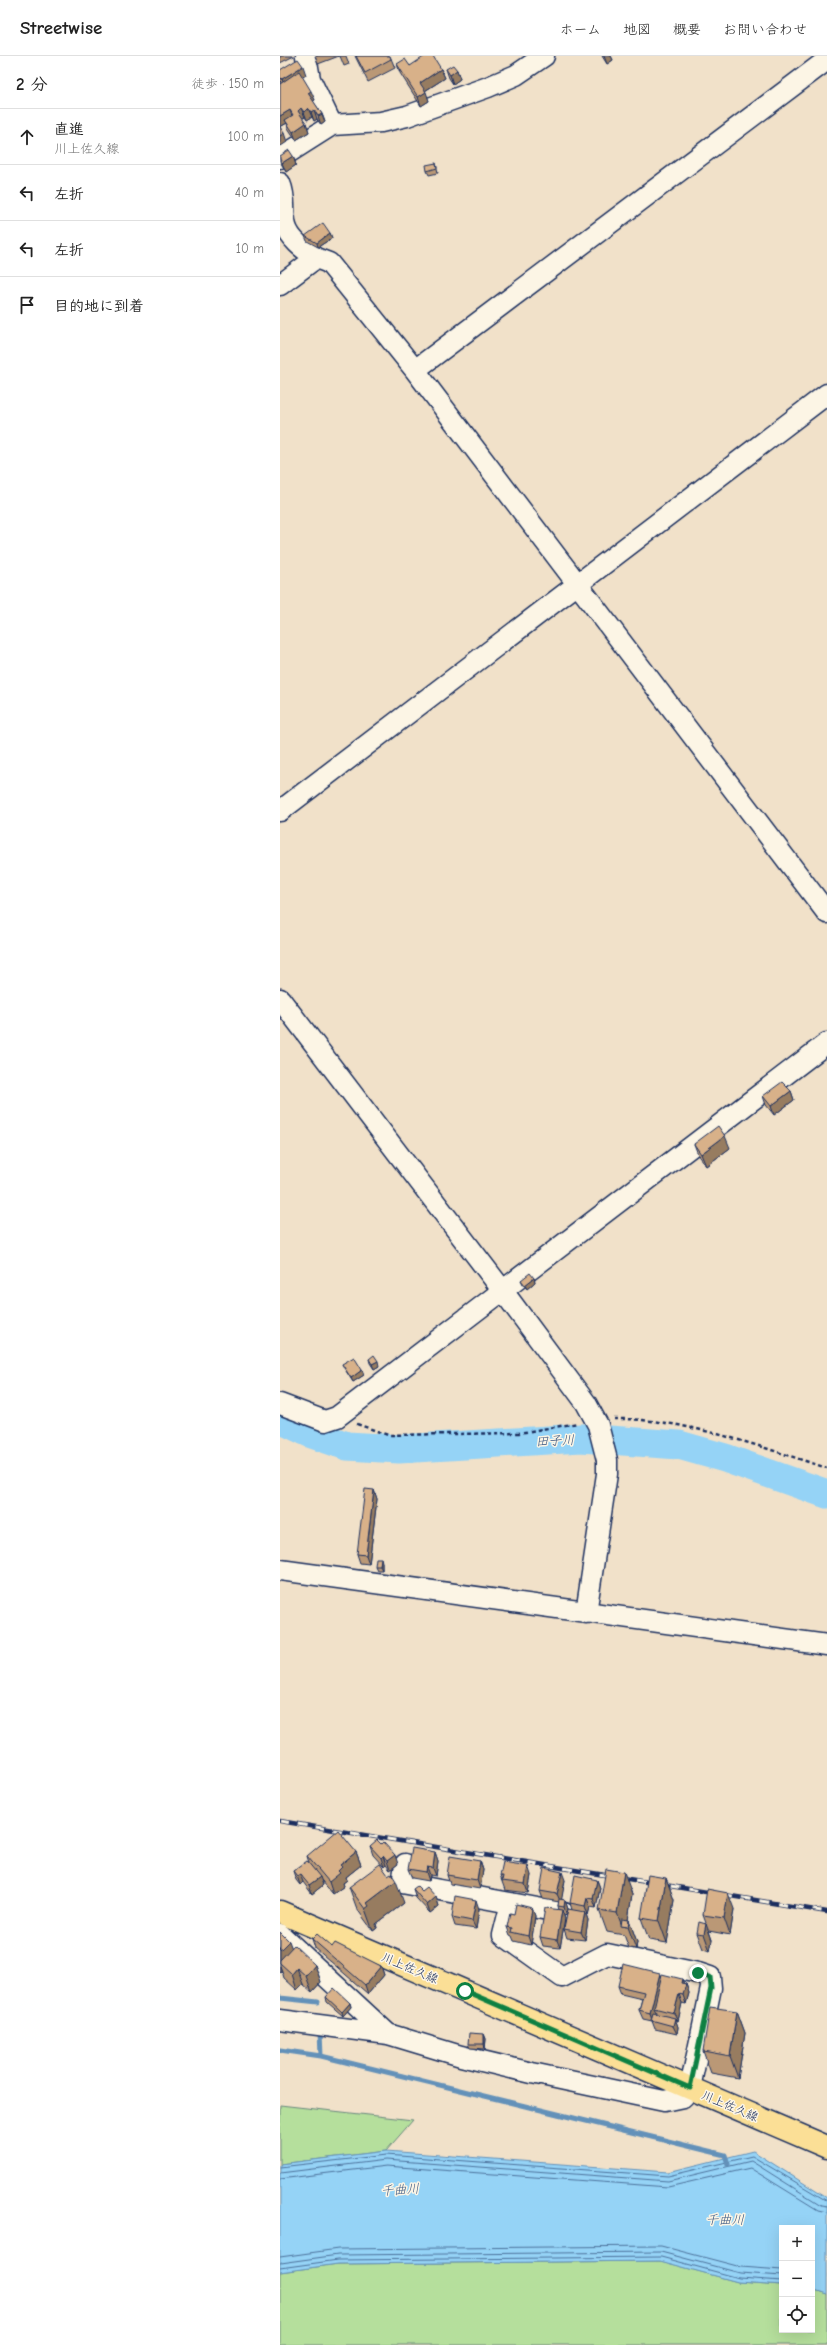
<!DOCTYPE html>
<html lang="ja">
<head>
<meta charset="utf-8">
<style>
  body { margin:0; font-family:"Comic Neue","Klee One",sans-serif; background:#f6f6f6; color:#222 }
  .controls { position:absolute; right:12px; bottom:12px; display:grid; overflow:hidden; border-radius:0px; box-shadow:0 4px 16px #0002 }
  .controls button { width:36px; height:36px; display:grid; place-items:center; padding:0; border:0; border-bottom:1px solid #e0e0e0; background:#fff; color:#222; font:20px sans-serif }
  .stop { position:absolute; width:12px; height:12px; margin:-9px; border:3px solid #0b8043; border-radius:50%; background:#fff }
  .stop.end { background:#0b8043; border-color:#fff; box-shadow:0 1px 4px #0008 }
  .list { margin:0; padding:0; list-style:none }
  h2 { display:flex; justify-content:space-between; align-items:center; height:52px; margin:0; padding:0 16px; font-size:17px }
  h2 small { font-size:13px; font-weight:400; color:#767676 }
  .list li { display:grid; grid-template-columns:26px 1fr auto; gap:12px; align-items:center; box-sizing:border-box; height:56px; padding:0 16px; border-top:1px solid #e0e0e0 }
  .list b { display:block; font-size:15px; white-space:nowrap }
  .list p { margin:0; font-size:13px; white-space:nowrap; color:#767676 }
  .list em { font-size:13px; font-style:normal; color:#767676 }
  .icon { flex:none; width:22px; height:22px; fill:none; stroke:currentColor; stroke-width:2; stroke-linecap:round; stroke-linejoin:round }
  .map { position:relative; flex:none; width:547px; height:2289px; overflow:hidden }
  header { display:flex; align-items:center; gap:24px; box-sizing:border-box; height:56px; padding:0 20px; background:#fff; border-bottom:1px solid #e0e0e0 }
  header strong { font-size:19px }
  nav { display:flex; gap:22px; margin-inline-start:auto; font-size:14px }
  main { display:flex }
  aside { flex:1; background:#fff }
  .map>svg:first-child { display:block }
  .green { fill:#b5df9c; stroke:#68877d }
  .water { fill:#95d3f6; stroke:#6491b9 }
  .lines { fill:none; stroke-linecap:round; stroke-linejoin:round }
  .shore { stroke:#4c719b; stroke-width:1 }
  .stream { stroke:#6491b9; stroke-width:5 }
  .river { stroke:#95d3f6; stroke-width:29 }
  .minor-casing { stroke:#1b2f5e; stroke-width:23 }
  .major-casing { stroke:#1b2f5e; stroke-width:25 }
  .path { stroke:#1b2f5e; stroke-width:2.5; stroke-dasharray:4 3; stroke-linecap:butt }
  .minor { stroke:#fcf5e5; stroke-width:20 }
  .major { stroke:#fbdf96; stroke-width:22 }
  .rail-casing { stroke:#1b2f5e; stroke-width:4.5 }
  .rail { stroke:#fcf5e5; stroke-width:3; stroke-dasharray:9; stroke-linecap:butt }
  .wall { fill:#ba9876; stroke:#1b2f5e }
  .shaded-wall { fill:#977c60; stroke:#1b2f5e }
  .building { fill:#d8b189; stroke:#1b2f5e }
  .route { stroke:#0b8043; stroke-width:5 }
  .labels { text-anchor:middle; stroke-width:3; stroke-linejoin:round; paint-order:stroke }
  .street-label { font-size:12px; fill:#1b2f5e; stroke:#fcf5e5 }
  .water-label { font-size:13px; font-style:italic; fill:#3a5884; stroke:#fcf5e5 }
</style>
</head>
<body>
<header>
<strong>Streetwise</strong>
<nav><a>ホーム</a><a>地図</a><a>概要</a><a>お問い合わせ</a></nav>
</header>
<main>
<aside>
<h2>2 分<small>徒歩 · 150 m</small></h2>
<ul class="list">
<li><svg class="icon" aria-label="ahead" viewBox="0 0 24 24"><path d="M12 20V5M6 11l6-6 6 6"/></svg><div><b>直進</b><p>川上佐久線</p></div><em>100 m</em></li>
<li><svg class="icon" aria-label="left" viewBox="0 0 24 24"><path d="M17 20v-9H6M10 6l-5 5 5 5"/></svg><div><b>左折</b></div><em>40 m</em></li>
<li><svg class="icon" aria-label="left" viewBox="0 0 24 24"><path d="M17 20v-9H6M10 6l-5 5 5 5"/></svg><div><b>左折</b></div><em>10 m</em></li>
<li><svg class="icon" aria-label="arrive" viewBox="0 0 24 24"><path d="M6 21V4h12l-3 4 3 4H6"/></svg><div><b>目的地に到着</b></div></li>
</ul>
</aside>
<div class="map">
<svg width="547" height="2289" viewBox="0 0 547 2289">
  <rect width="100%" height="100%" fill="#f1e1c9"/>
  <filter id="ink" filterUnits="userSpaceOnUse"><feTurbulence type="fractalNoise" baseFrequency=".025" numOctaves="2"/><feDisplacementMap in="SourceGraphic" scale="8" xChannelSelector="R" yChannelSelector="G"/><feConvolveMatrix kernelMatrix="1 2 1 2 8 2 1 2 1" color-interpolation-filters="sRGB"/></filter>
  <g filter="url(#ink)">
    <path class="green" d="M 0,2049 L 133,2064 L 106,2095 L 0,2108 Z
      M 381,2205 L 458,2226 L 502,2229 L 502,2274 L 532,2274 L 532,2233 L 547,2238 L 547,2289 L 0,2289 L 0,2216 L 58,2208 Z"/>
    <path class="water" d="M 106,2095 L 388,2116 L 473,2095 L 547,2142 L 547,2238 L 532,2233 L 532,2172 L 502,2172 L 502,2229 L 458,2226 L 380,2205 L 58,2208 L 0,2216 L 0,2108 Z"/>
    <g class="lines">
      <path class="shore" d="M 0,2111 L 106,2099 L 388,2120 L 472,2100 L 547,2145
        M 0,2117 L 106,2104 L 388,2125 L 471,2105 L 541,2149 L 547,2150
        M 0,2123 L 106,2110 L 388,2131 L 470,2112 L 538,2154 L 547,2156
        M 0,2201 L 58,2193 L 381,2190 L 461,2211 L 502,2214
        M 0,2207 L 58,2199 L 381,2196 L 460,2217 L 502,2220
        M 0,2212 L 58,2204 L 381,2201 L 459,2222 L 502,2225"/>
      <path class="stream" d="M 0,1942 L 38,1946
        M 40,1976 L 41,2000
        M 0,1994 L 41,2000 L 445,2099 L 448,2108"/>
      <path class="river" d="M 0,1363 L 32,1378 L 67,1390 L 119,1393 L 301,1382 L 399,1389 L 445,1402 L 547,1438"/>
      <defs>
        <path id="minor" d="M 26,0 L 30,23 L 52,69
          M 0,102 L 52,69 L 101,66 L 127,60 L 208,31 L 236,19 L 264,0
          M 0,127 C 7,143 2,155 6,170 C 10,184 25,194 36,202
          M 0,229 L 36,202 L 49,207 L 135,314 L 547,857
          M 135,314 L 547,4
          M 0,755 L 547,338
          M 0,943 L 223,1235 L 306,1347 L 318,1369 L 327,1404 L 327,1418 L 306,1557
          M 0,1348 L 45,1365 L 57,1361 L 547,987
          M 0,1514 L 547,1589
          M 125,1808 L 122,1827 L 284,1857
          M 0,1878 L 108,1978 L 181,2000 L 252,2017 L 384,2045 L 403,2041 L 410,2032 L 431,1932 L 430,1921 L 418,1917 L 327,1898 L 282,1921 L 223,1879 L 231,1847
          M 0,1964 L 108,1978"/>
        <path id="major" d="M 0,1856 L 547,2091"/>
      </defs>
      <use href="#minor" class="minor-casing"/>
      <use href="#major" class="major-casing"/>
      <path class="path" d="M 334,1363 C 404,1362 481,1391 547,1412
        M 77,1368 L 108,1379 L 239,1377 L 298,1367"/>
      <use href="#minor" class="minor"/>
      <use href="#major" class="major"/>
      <defs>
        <path id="rail" d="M 0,1765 L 547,1856"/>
      </defs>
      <use href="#rail" class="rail-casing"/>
      <use href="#rail" class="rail"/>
    </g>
    <path class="wall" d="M 0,0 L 14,0 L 0,7 Z
      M 35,0 L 59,0 L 38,8 Z
      M 60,0 L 66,0 L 69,8 L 64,10 Z
      M 75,0 L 110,0 L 115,12 L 88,26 Z
      M 322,0 L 331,0 L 333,4 L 327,8 Z
      M 117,8 L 161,13 L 165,22 L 145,35 L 149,45 L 141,50 L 120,17 Z
      M 166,13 L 177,14 L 180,23 L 173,28 L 169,22 Z
      M 0,14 L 26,19 L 22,21 L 35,44 L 33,45 L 42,58 L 45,66 L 41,69 L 37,63 L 34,65 L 32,61 L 27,64 L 25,61 L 22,62 L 26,67 L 29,76 L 16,84 L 8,72 L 7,67 L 0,71 L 1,27 L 0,24 Z
      M 0,100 L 13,100 L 16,109 L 6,116 L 2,109 L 0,105 Z
      M 156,107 L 158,117 L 149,119 L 147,115 Z
      M 50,177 L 52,182 L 38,191 L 27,185 L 25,180 Z
      M 511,1035 L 514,1044 L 494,1059 L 486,1049 L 483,1040 Z
      M 414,1088 L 450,1092 L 426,1110 L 419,1101 Z
      M 254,1222 L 255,1226 L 247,1233 L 243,1228 L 241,1224 Z
      M 89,1303 L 99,1310 L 94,1313 L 90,1307 Z
      M 62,1308 L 82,1314 L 84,1319 L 73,1326 L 64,1312 Z
      M 94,1434 L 97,1443 L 89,1508 L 80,1507 L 77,1498 Z
      M 102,1506 L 102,1514 L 97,1514 L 95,1510 Z
      M 90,1790 L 118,1808 L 110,1814 L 106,1809 L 104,1811 L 93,1799 Z
      M 76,1796 L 81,1809 L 66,1821 L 67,1824 L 63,1827 L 64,1830 L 53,1838 L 41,1824 L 43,1829 L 32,1838 L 23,1826 L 20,1829 L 16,1824 L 13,1815 L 29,1807 L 27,1800 Z
      M 155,1796 L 158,1805 L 156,1820 L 150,1819 L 149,1825 L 132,1822 L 128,1813 Z
      M 200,1805 L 203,1814 L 200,1833 L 170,1828 L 167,1819 Z
      M 251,1819 L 248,1837 L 225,1834 L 220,1820 Z
      M 386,1822 L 394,1844 L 387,1887 L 369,1884 L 361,1862 Z
      M 285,1824 L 281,1844 L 285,1844 L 288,1853 L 292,1854 L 290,1847 L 317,1824 L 320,1832 L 316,1852 L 310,1851 L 308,1859 L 306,1858 L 308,1864 L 305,1884 L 287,1882 L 284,1873 L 287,1860 L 284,1859 L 285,1863 L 280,1892 L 263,1890 L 260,1881 L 279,1854 L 278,1850 L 279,1846 L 263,1843 L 260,1835 Z
      M 69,1831 L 124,1847 L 96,1868 L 97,1872 L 93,1875 L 77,1853 Z
      M 133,1833 L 142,1835 L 156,1841 L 159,1850 L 150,1857 L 136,1842 Z
      M 352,1838 L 348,1864 L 349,1864 L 357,1886 L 356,1893 L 349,1892 L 344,1879 L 327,1876 L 319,1854 Z
      M 252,1852 L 255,1860 L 251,1889 L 234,1885 L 232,1880 L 230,1879 L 227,1871 L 234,1858 Z
      M 199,1853 L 196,1873 L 175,1870 L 172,1861 Z
      M 454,1853 L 450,1879 L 429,1875 L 432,1884 L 430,1895 L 423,1893 L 417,1877 L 426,1867 L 423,1859 Z
      M 0,1876 L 11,1891 L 35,1909 L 41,1926 L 32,1936 L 23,1928 L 17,1934 L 4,1922 L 2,1915 L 0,1917 Z
      M 32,1883 L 101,1910 L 104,1919 L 88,1938 L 35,1892 Z
      M 382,1922 L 406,1928 L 409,1937 L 406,1948 L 402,1947 L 398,1965 L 396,1965 L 398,1971 L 397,1978 L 375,1973 L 372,1965 L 363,1963 L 359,1954 L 362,1943 L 341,1938 L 338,1930 Z
      M 46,1941 L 70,1947 L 71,1951 L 63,1960 L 47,1946 Z
      M 457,1955 L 465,1977 L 458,2022 L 431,2017 L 423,1995 Z
      M 204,1978 L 206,1983 L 205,1993 L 190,1992 L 188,1988 Z"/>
    <path class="shaded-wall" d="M 324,0 L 331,0 L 333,4 L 327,8 Z
      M 23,10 L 26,19 L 5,32 L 2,23 Z
      M 161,13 L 165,22 L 143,36 L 140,27 Z
      M 177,14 L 180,23 L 173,28 L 170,19 Z
      M 31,35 L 35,44 L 32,46 L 28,37 Z
      M 146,36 L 149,45 L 141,50 L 138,41 Z
      M 21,52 L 25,61 L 21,63 L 18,55 Z
      M 28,52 L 32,61 L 27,64 L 24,56 Z
      M 10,54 L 13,63 L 5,64 L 7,67 L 0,71 L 0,60 Z
      M 34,54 L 37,63 L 34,65 L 31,56 Z
      M 42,58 L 45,66 L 41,69 L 38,60 Z
      M 26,67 L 29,76 L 16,84 L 13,76 Z
      M 4,77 L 7,86 L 1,90 L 0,88 L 0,80 Z
      M 13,100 L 16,109 L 6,116 L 2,107 Z
      M 50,177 L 52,182 L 38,191 L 37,187 Z
      M 511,1035 L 514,1044 L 494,1059 L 491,1050 Z
      M 445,1080 L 450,1092 L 426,1110 L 421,1098 Z
      M 254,1222 L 255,1226 L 247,1233 L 245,1229 Z
      M 98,1305 L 99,1310 L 94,1313 L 92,1308 Z
      M 82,1314 L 84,1319 L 73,1326 L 71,1322 Z
      M 94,1434 L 97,1443 L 89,1508 L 86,1499 Z
      M 101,1502 L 102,1506 L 102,1514 L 100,1510 Z
      M 76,1796 L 81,1809 L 66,1821 L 67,1824 L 63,1827 L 64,1830 L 53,1838 L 49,1826 L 58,1815 L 60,1809 Z
      M 155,1796 L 158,1805 L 156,1820 L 153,1812 Z
      M 115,1799 L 118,1808 L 110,1814 L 107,1805 Z
      M 103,1800 L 106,1809 L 104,1811 L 101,1802 Z
      M 200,1805 L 203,1814 L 200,1833 L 197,1824 Z
      M 248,1810 L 251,1819 L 248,1837 L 245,1828 Z
      M 147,1811 L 150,1819 L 149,1825 L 146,1816 Z
      M 282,1816 L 285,1824 L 281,1847 L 277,1838 Z
      M 344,1816 L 352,1838 L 347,1871 L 342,1870 L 337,1857 Z
      M 20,1818 L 23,1826 L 20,1829 L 17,1820 Z
      M 40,1821 L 43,1829 L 32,1838 L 29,1829 Z
      M 386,1822 L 394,1844 L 387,1887 L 379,1865 Z
      M 317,1824 L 320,1832 L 316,1852 L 313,1843 Z
      M 116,1825 L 124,1847 L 96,1868 L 97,1872 L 93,1875 L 85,1853 L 87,1847 Z
      M 448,1837 L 454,1853 L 450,1879 L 444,1862 Z
      M 156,1841 L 159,1850 L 150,1857 L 147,1849 Z
      M 307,1842 L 310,1851 L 308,1859 L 305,1850 Z
      M 196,1844 L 199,1853 L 196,1873 L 192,1865 Z
      M 285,1844 L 288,1853 L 287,1860 L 284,1851 Z
      M 252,1852 L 255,1860 L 251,1889 L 248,1880 Z
      M 282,1854 L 285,1863 L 280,1892 L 277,1884 Z
      M 305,1856 L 308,1864 L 305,1884 L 301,1876 Z
      M 349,1864 L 357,1886 L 356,1893 L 348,1871 Z
      M 426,1868 L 432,1884 L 430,1895 L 424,1878 Z
      M 9,1885 L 15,1901 L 0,1907 L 0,1894 Z
      M 35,1909 L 41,1926 L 32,1936 L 26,1920 Z
      M 0,1910 L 2,1915 L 0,1917 Z
      M 101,1910 L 104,1919 L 88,1938 L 85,1929 Z
      M 17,1912 L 23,1928 L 17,1934 L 12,1918 Z
      M 380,1917 L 383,1926 L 374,1952 L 376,1956 L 373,1966 L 370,1957 Z
      M 402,1923 L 405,1931 L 406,1928 L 409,1937 L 406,1948 L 403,1939 L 401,1927 Z
      M 399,1938 L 402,1947 L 398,1965 L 394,1957 Z
      M 70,1947 L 71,1951 L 63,1960 L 62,1956 Z
      M 457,1955 L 465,1977 L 458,2022 L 450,2000 Z
      M 395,1962 L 398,1971 L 397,1978 L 393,1970 Z
      M 204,1978 L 206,1983 L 205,1993 L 204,1988 Z"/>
    <path class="building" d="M 76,0 L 110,0 L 111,3 L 85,17 Z
      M 145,0 L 153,0 L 161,13 L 140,27 L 146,36 L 138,41 L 117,8 L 125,3 L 130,10 Z
      M 18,3 L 23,10 L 2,23 L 0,21 L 0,14 Z
      M 173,9 L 177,14 L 170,19 L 166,13 Z
      M 19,15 L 31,35 L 28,37 L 42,58 L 38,60 L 34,54 L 31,56 L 28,52 L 24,56 L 21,52 L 18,55 L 26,67 L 13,76 L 5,64 L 13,59 L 10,54 L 0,60 L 0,28 Z
      M 0,71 L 4,77 L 0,80 Z
      M 9,94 L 13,100 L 2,107 L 0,103 L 0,100 Z
      M 156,107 L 157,112 L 147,115 L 146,109 Z
      M 43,167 L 50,177 L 37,187 L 25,180 Z
      M 502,1026 L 511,1035 L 491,1050 L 483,1040 Z
      M 438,1070 L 445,1080 L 421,1098 L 414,1088 Z
      M 250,1217 L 254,1222 L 245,1229 L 241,1224 Z
      M 94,1299 L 98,1305 L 92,1308 L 89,1303 Z
      M 74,1301 L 82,1314 L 71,1322 L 62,1308 Z
      M 85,1433 L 94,1434 L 86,1499 L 77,1498 Z
      M 96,1502 L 101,1502 L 100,1510 L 95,1510 Z
      M 58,1774 L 76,1796 L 60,1809 L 62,1811 L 58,1815 L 60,1817 L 49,1826 L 27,1800 Z
      M 97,1784 L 101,1788 L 103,1786 L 115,1799 L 107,1805 L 103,1800 L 101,1802 L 90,1790 Z
      M 132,1792 L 155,1796 L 153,1812 L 147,1811 L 146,1816 L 128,1813 Z
      M 170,1800 L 200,1805 L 197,1824 L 167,1819 Z
      M 27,1805 L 40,1821 L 29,1829 L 20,1818 L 17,1820 L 13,1815 Z
      M 223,1806 L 248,1810 L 245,1828 L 222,1825 L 223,1820 L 220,1820 Z
      M 100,1808 L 108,1819 L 111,1817 L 116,1825 L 87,1847 L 89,1850 L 85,1853 L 69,1831 Z
      M 264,1812 L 282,1816 L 277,1838 L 260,1835 Z
      M 326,1813 L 344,1816 L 337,1857 L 319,1854 Z
      M 295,1819 L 317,1824 L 313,1843 L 307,1842 L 305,1850 L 290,1847 Z
      M 368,1819 L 386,1822 L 379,1865 L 361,1862 Z
      M 137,1830 L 142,1835 L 147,1831 L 156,1841 L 147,1849 L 133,1833 Z
      M 427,1833 L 448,1837 L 444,1862 L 423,1859 Z
      M 175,1840 L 196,1844 L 192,1865 L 172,1861 Z
      M 279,1843 L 285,1844 L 284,1851 L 278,1850 Z
      M 236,1848 L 252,1852 L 248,1880 L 231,1876 L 232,1872 L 227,1871 L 230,1857 L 234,1858 Z
      M 265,1852 L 282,1854 L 277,1884 L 260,1881 Z
      M 288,1853 L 305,1856 L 301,1876 L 284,1873 Z
      M 342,1863 L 349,1864 L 348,1871 L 341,1870 Z
      M 419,1866 L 426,1868 L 424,1878 L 417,1877 Z
      M 0,1876 L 9,1885 L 0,1894 Z
      M 37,1878 L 52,1891 L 55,1887 L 101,1910 L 85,1929 L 32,1883 Z
      M 14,1889 L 35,1909 L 26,1920 L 17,1912 L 12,1918 L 0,1907 L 0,1904 Z
      M 343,1908 L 380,1917 L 370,1957 L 359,1954 L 364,1936 L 338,1930 Z
      M 382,1918 L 402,1923 L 401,1927 L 406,1928 L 403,1939 L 399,1938 L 394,1957 L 374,1952 Z
      M 54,1932 L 70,1947 L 62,1956 L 46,1941 Z
      M 430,1951 L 457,1955 L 450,2000 L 423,1995 Z
      M 373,1957 L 395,1962 L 393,1970 L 371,1964 Z
      M 189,1977 L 204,1978 L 204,1988 L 188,1988 Z"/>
  </g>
  <g class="lines" filter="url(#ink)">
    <path class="route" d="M 185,1935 L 410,2032 L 431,1932 L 430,1921 L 418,1917"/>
  </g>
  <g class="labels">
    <g class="street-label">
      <text transform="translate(130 1912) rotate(23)" y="4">川上佐久線</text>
      <text transform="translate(450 2050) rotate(23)" y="4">川上佐久線</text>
    </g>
    <g class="water-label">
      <text transform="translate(275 1384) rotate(-3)" y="5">田子川</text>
      <text transform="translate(120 2133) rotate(-4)" y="5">千曲川</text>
      <text x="445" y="2168">千曲川</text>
    </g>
  </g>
</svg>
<div class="controls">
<button>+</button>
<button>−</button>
<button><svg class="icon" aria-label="locate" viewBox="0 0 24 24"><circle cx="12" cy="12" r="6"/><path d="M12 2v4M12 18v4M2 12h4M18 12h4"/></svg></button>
</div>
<div class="stop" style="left:185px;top:1935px"></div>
<div class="stop end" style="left:418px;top:1917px"></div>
</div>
</main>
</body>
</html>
